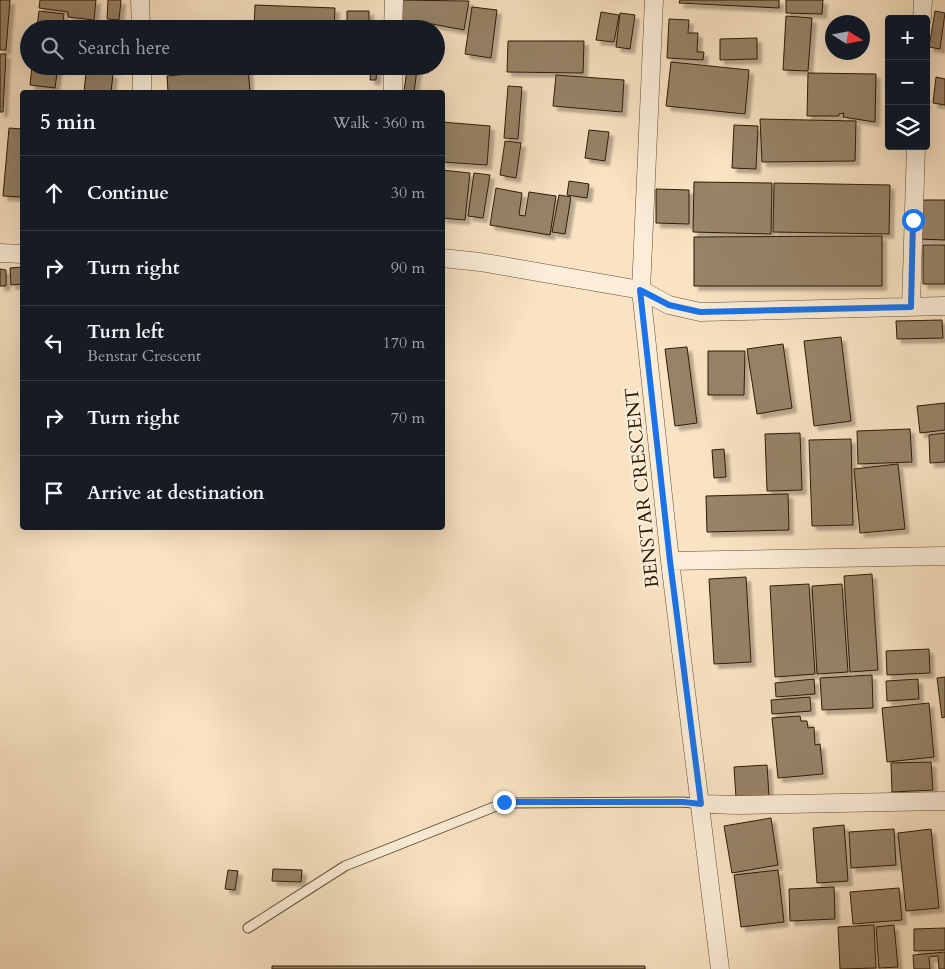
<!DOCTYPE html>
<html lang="en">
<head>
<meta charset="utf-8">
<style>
  body { margin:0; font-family:Cardo,serif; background:#20242c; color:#f1f3f6 }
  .controls { position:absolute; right:15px; top:15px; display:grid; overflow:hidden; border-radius:5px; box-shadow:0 5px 20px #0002 }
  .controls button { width:45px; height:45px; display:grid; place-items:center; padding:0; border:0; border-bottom:1px solid #363941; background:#171b24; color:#f1f3f6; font:25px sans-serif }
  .compass { position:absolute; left:825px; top:15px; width:45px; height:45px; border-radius:50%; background:#171b24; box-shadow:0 5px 20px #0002; rotate:101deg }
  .stop { position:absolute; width:15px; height:15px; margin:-11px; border:4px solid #1a73e8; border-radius:50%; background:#fff }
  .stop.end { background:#1a73e8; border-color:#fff; box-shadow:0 1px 5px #0008 }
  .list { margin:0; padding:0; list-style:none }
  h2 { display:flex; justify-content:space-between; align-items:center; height:65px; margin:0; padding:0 20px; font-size:21px }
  h2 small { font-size:16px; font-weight:400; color:#9ea1a6 }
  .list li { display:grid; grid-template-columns:32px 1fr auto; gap:15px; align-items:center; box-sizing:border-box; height:75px; padding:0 20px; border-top:1px solid #363941 }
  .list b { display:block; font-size:19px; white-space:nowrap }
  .list p { margin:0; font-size:16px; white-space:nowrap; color:#9ea1a6 }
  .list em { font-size:16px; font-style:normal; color:#9ea1a6 }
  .icon { flex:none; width:28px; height:28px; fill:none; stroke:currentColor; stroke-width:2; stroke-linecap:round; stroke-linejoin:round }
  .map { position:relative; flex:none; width:945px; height:969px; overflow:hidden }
  .search { position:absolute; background:#171b24; box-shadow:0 5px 20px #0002; left:20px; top:20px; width:425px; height:55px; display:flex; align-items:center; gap:12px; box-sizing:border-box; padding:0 18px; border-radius:28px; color:#9ea1a6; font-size:19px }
  .panel { position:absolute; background:#171b24; box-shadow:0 5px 20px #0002; left:20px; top:90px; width:425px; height:440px; border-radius:5px }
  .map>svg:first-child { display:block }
  .building { fill:#978367; stroke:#2d1b03; filter:url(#shadow) }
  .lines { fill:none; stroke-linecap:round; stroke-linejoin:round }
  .service-casing { stroke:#604d33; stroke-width:11 }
  .minor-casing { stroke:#604d33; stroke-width:19 }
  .service { stroke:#fbedd8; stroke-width:9 }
  .minor { stroke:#fbedd8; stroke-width:18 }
  .route { stroke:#1a73e8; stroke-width:6 }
  .labels { text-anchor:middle; stroke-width:4.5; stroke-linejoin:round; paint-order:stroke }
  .street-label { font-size:19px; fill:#2d1b03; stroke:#fbedd8 }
</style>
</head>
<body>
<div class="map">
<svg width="945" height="969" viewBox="0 0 945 969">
  <defs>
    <filter id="shadow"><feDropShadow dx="4.5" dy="4.5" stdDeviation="1" flood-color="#0004"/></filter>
  </defs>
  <rect width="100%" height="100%" fill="#f9e3c3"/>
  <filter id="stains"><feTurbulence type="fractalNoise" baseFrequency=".004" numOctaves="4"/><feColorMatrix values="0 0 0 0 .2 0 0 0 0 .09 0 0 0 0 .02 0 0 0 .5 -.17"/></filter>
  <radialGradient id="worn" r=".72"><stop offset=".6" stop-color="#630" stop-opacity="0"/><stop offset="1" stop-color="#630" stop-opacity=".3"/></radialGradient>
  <path class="building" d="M 0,0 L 10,0 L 6,50 L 0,50 Z
    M 40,0 L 96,0 L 94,20 L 68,17 L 68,12 L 39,8 Z
    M 108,0 L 121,0 L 119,20 L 107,19 Z
    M 401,0 L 469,1 L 464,30 L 416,21 L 414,29 L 396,29 Z
    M 680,0 L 779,0 L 779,8 L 679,3 Z
    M 786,0 L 823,0 L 822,14 L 786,13 Z
    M 255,5 L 335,8 L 334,29 L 254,29 Z
    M 472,7 L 497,10 L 491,58 L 465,54 Z
    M 39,11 L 64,14 L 62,29 L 37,27 Z
    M 347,11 L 369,11 L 369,29 L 355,29 L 355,25 L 347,25 Z
    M 935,11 L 945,13 L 940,49 L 929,47 Z
    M 601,12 L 619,15 L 614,42 L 596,40 Z
    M 620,13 L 635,15 L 630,49 L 616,47 Z
    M 786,16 L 812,18 L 808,71 L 783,70 Z
    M 669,19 L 689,20 L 688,33 L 698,33 L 697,52 L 704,52 L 703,60 L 667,58 Z
    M 84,23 L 119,26 L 119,29 L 84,29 Z
    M 757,38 L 757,59 L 720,60 L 720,39 Z
    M 508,41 L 584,41 L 583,73 L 507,72 Z
    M 0,54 L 6,54 L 3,112 L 0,112 Z
    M 671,62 L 749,70 L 745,114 L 666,106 Z
    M 32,66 L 58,66 L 55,88 L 30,85 Z
    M 87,66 L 117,66 L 117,70 L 87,68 Z
    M 217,66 L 218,71 L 248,68 L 250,92 L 168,92 L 167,76 L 208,72 L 208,67 Z
    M 371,69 L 377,69 L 376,80 L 370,80 Z
    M 407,69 L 417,70 L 414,92 L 404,91 Z
    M 86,72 L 113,74 L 111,92 L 84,92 Z
    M 808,73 L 876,74 L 875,122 L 843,117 L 844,113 L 839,114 L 839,116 L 807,116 Z
    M 556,75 L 624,80 L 622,112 L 553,106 Z
    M 936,77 L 945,79 L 945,105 L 933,103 Z
    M 508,86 L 522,87 L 518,139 L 504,138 Z
    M 760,119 L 856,121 L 855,161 L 762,162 Z
    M 442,122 L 490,126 L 487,165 L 442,162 Z
    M 734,125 L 758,126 L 756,169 L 732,168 Z
    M 9,128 L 22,129 L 22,197 L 3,196 Z
    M 589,130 L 609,132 L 605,161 L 585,158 Z
    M 505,141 L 521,143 L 516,178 L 500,175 Z
    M 442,170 L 470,173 L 465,220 L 442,218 Z
    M 474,173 L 490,175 L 483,218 L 468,216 Z
    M 569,181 L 589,184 L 587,198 L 567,195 Z
    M 694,182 L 772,183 L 771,234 L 693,232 Z
    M 774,183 L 890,185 L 889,234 L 773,232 Z
    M 496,188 L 522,193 L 519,215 L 525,216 L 529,192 L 556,196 L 550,235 L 490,225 Z
    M 656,189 L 689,190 L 689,224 L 656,223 Z
    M 559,195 L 571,197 L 565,234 L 552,232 Z
    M 919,200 L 945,200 L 945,240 L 918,239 Z
    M 882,236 L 882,286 L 694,286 L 694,237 Z
    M 923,245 L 945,245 L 945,284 L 923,284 Z
    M 22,267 L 22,284 L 11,285 L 10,268 Z
    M 0,269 L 6,270 L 6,286 L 0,286 Z
    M 942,320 L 943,338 L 897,339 L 896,321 Z
    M 841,337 L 851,421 L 814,426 L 804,341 Z
    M 783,344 L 792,408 L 757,414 L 747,349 Z
    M 687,347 L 697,423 L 675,426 L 665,349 Z
    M 708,351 L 745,351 L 744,395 L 708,395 Z
    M 945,403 L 945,430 L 920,433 L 917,406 Z
    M 910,429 L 912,462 L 858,464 L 857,431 Z
    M 800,433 L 802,490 L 767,491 L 765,434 Z
    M 945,433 L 945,462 L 930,463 L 929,435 Z
    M 851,439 L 853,525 L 812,526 L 809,440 Z
    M 724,449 L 726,477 L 714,478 L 712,450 Z
    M 898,464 L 905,529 L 860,533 L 854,469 Z
    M 788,494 L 789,530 L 707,532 L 706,496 Z
    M 872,574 L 878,670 L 850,672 L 844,576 Z
    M 746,577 L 751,662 L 714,664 L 709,579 Z
    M 809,584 L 815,674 L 775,677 L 770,586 Z
    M 842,584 L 848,672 L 817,674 L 812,586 Z
    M 929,649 L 930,673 L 887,675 L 886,651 Z
    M 872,675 L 873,708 L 822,710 L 820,678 Z
    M 945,677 L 945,717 L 942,718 L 937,678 Z
    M 814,679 L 815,694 L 776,697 L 775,683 Z
    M 918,679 L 919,699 L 887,701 L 886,681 Z
    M 810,697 L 811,711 L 772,714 L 771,700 Z
    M 929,703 L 934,757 L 887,762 L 882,708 Z
    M 800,716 L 801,721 L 807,721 L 808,728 L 814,727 L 815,745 L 820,744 L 823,774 L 778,778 L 772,718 Z
    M 931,762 L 933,790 L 892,792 L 891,763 Z
    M 767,765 L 769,796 L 736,798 L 734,767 Z
    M 771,818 L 778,865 L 732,873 L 724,826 Z
    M 844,825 L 848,881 L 817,883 L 813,828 Z
    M 894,829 L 896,865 L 851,868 L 849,832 Z
    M 931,829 L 939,908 L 906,911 L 898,833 Z
    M 273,869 L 302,870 L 301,882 L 272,881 Z
    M 228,870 L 238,871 L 235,890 L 225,889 Z
    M 778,870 L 784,922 L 741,927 L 734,875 Z
    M 834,887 L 835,919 L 790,921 L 789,889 Z
    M 899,888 L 902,920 L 853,924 L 850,892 Z
    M 874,925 L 876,968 L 840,969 L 838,927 Z
    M 894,925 L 898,967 L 879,968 L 876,927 Z
    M 945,928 L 945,950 L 914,951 L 914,929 Z
    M 945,952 L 945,969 L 939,969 L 938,956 L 929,957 L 930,969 L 914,969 L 913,955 Z
    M 272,966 L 645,966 L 645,969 L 272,969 Z"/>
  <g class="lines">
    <defs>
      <path id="service" d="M 248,928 L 345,866 L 504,803 L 683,802 L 701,804"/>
      <path id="minor" d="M 140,0 L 141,29
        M 654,0 L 641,290 L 670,561 L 720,969
        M 922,19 L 923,0
        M 393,29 L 394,0
        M 142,66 L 142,92
        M 393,92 L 393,66
        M 0,253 L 22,254
        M 442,258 L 480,262 L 641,290 L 669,305 L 700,312 L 945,306
        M 911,307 L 916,146
        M 670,561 L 945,556
        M 701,804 L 739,805 L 945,801"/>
    </defs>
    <use href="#service" class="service-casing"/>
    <use href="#minor" class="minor-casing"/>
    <use href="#service" class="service"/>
    <use href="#minor" class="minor"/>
  </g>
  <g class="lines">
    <path class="route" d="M 504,802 L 683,802 L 701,804 L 670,561 L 640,290 L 669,305 L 700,312 L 911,307 L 913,220"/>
  </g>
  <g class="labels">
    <g class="street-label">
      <text transform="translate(641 488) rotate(-96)" y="7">BENSTAR CRESCENT</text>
    </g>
  </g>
  <rect width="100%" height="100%" filter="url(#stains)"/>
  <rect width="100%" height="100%" fill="url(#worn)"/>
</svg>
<div class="controls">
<button>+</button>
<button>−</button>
<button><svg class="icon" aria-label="layers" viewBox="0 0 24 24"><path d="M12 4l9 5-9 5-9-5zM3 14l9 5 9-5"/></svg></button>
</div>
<svg class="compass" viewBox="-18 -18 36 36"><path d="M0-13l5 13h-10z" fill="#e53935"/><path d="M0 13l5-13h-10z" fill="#9ea1a6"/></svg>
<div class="stop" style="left:913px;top:220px"></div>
<div class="stop end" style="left:504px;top:802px"></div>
<div class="search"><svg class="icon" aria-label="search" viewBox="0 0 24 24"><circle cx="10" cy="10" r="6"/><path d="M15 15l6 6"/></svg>Search here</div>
<section class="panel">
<h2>5 min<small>Walk · 360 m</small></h2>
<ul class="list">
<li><svg class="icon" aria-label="ahead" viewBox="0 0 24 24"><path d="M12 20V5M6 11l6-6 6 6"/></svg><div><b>Continue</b></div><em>30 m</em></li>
<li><svg class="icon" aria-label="right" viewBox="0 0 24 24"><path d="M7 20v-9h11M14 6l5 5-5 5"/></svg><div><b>Turn right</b></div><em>90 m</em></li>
<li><svg class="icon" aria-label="left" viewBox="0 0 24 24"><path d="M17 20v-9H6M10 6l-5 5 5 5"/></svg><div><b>Turn left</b><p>Benstar Crescent</p></div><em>170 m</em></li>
<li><svg class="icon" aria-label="right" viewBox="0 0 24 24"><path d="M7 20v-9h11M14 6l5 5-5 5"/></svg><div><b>Turn right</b></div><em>70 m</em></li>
<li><svg class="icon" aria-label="arrive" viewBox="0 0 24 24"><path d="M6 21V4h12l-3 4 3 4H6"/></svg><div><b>Arrive at destination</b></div></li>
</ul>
</section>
</div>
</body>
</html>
